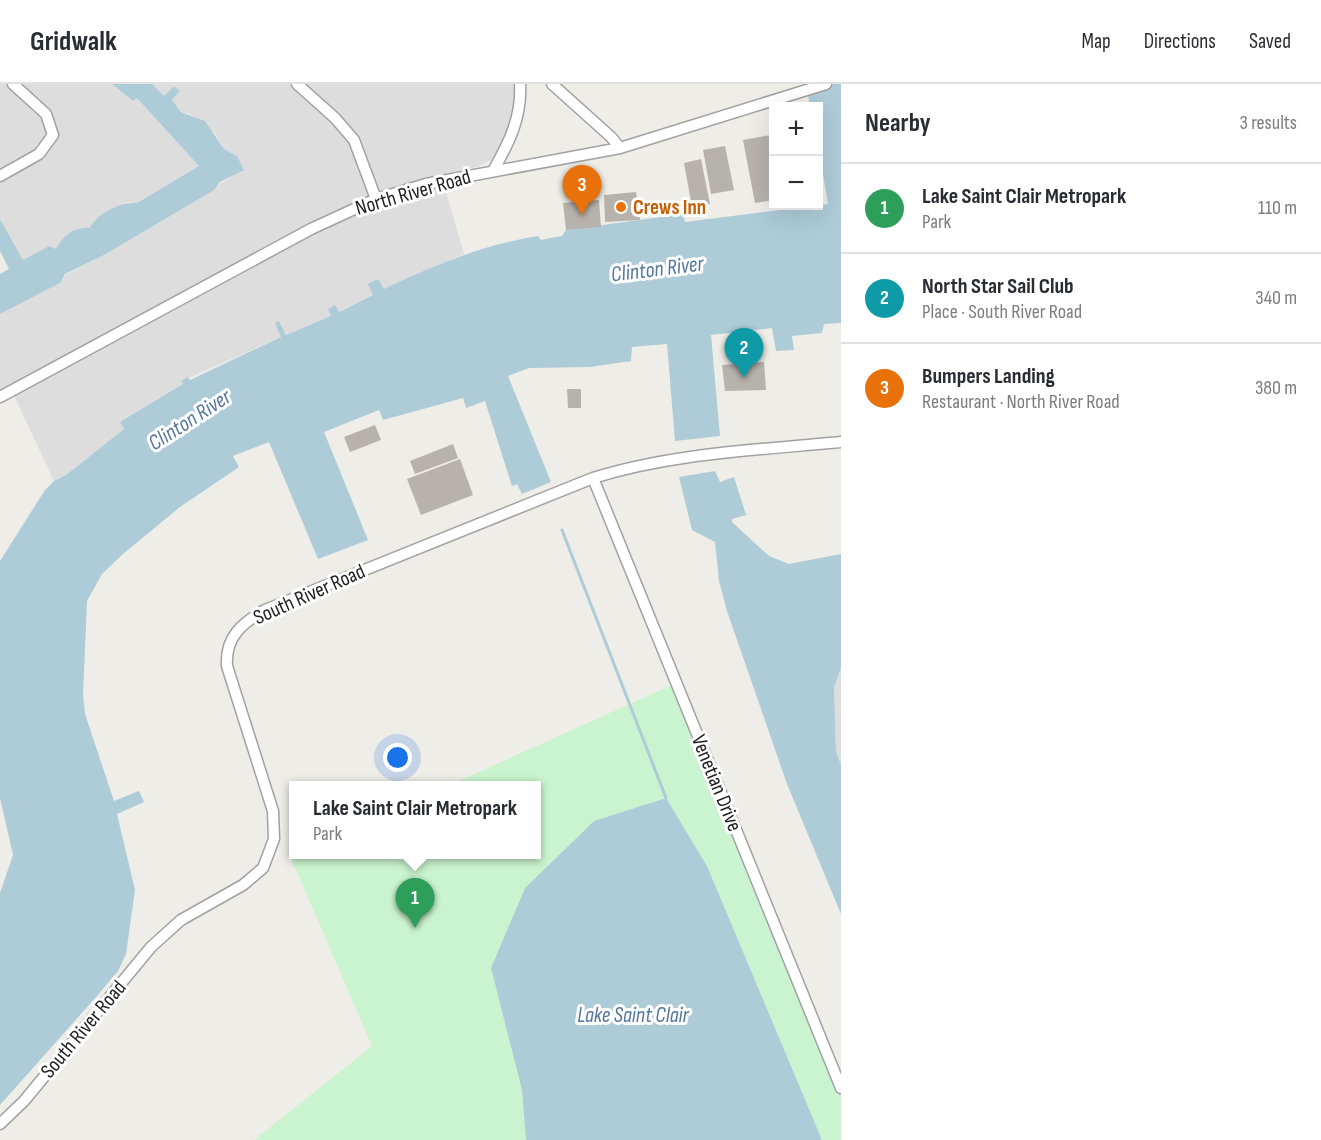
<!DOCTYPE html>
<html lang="en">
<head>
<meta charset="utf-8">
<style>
  body { margin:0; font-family:"Sofia Sans Condensed",sans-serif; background:#f7f7f7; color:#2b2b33 }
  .controls { position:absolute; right:18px; top:18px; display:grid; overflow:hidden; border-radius:0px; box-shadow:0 6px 24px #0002 }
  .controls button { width:54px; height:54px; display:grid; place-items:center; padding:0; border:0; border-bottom:2px solid #e1e1e2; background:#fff; color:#2b2b33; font:30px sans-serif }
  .you { position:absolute; left:398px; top:674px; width:21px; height:21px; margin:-15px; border:4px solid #fff; border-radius:50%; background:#1a73e8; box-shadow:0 0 0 9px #1a73e833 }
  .badge { display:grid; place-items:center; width:39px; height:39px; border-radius:50%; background:#b81d17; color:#fff; font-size:20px; font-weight:700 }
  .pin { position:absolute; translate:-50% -50px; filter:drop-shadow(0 2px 3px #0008) }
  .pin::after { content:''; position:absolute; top:32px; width:21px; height:18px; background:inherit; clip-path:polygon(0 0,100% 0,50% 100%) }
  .popup { position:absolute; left:289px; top:697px; width:252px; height:78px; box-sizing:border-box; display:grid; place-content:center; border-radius:0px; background:#fff; filter:drop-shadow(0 2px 4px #0005); font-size:20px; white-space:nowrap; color:#7c7c81 }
  .popup b { font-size:22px; color:#2b2b33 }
  .popup::after { content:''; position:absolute; left:50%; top:100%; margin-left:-12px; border:12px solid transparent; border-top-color:#fff }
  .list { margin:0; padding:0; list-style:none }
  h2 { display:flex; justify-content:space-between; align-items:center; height:78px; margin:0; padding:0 24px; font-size:26px }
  h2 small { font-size:20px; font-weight:400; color:#7c7c81 }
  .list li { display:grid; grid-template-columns:39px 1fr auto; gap:18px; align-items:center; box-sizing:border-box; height:90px; padding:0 24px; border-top:2px solid #e1e1e2 }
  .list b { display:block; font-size:22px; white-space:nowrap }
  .list p { margin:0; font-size:20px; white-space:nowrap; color:#7c7c81 }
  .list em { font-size:20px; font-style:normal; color:#7c7c81 }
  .map { position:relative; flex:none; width:841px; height:1056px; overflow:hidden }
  header { display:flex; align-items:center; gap:36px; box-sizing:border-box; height:84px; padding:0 30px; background:#fff; border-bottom:2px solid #e1e1e2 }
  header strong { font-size:28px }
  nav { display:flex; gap:33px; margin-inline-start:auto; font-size:21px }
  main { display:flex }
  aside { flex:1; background:#fff }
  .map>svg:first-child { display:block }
  .residential { fill:#dedddd }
  .park { fill:#caf4cf }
  .water { fill:#adccd8 }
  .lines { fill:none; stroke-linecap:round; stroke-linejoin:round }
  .stream { stroke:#adccd8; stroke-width:3 }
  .building { fill:#b8b2ad }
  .street-casing { stroke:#a1a1a1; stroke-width:13 }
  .street { stroke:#fff; stroke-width:10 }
  .food-dot { fill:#e8710a; stroke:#fff; stroke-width:2 }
  .labels { text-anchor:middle; stroke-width:6; stroke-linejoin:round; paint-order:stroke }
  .street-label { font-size:21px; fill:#202020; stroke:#fff }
  .food-label { font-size:21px; font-weight:bold; fill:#c56008; stroke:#fff; text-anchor:start }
  .water-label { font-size:22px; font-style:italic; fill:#54769e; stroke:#fff }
</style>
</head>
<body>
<header>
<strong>Gridwalk</strong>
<nav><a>Map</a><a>Directions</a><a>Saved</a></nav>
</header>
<main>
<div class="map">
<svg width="841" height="1056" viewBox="0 0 841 1056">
  <rect width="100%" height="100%" fill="#efede7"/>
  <path class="residential" d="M 0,0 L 112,0 L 133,17 L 137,13 L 199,82 L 137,119 L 127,118 L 94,136 L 90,144 L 56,166 L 49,162 L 23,176 L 0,135 Z
    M 152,0 L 515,0 L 515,28 L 502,63 L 491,76 L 477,83 L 441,91 L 464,170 L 384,205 L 377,195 L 373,211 L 338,228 L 335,222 L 332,232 L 286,251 L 275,239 L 281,253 L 182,297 L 183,300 L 121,338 L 124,345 L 66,391 L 54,397 L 10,303 L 0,308 L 0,230 L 60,199 L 65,191 L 104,171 L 233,92 L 237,72 L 224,65 L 215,49 L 190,30 L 181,28 L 172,16 L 180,7 L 174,2 L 164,12 Z
    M 841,583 L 841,681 L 836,667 L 834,604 Z"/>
  <path class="park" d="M 672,601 L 841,1012 L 841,1056 L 822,1056 L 707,782 L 665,714 L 594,737 L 525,804 L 491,884 L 522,1006 L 526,1056 L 254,1056 L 372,962 L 291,774 L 298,770 L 536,770 L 536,702 L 450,701 Z"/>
  <path class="water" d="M 112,0 L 152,0 L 164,12 L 174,2 L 180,7 L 172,16 L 181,28 L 205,37 L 224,65 L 237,72 L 244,86 L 220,98 L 214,106 L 104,171 L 65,190 L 60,199 L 0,230 L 0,190 L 9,185 L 0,167 L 0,135 L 23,176 L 49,162 L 56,165 C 63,152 74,142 90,144 C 96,130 122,117 137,119 L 199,82 L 137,14 L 133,17 Z
    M 806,0 L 841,0 L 841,239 L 824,240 L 822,249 L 792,252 L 794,266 L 776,267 L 772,244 L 711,251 L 720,352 L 675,357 L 667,260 L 632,263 L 631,277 L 590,283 L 529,284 L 508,292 L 551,398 L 522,410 L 517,400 L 512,402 L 485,317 L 466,324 L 463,314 L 383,336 L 379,326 L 324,348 L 368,456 L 318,475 L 269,358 L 233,372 L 239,383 L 180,423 L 123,470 L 102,490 L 87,517 L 83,610 L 85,630 L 114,717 L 139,707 L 144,718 L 117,730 L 135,806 L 126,870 L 118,887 L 97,912 L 0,1021 L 0,809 L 13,771 L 0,714 L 0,477 L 45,406 L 54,397 L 66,391 L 124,345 L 120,338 L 183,300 L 181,297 L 188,293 L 190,296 L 281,253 L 275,239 L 279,237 L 286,251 L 331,232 L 328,225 L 335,221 L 339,228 L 373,211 L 368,200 L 378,195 L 384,205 C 434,181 483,161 538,152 L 541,156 L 562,152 L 566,146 L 683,130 L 685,138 L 828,120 L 819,66 L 818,22 L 810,22 Z
    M 715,387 L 720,398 L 734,393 L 746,431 L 732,435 L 732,438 L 769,472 L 789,480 L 841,470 L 841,583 L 834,604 L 836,667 L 841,681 L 841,830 L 787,700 L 727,527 L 719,497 L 715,458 L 692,446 L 679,393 Z
    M 666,714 L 707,782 L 822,1056 L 526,1056 L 522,1006 L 491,884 L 525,804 L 594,737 Z"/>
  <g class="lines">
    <path class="stream" d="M 562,446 L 666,714"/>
  </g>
  <path class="building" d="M 771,51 L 774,116 L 755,119 L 743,56 Z
    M 725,62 L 734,106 L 711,110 L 703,66 Z
    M 701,75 L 710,120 L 692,123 L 684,79 Z
    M 636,108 L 640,136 L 605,138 L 604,111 Z
    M 599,116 L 601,143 L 566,146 L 563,119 Z
    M 764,278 L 766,306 L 725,307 L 722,281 Z
    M 567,305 L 581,305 L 581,324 L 568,324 Z
    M 375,341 L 381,356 L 350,368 L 344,353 Z
    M 453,360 L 458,374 L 415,390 L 410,377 Z
    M 460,375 L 473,411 L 421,431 L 407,395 Z"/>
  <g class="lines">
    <defs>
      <path id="street" d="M 297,0 L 335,34 L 354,56 L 376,115
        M 552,0 L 611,53 L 620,64
        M 493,87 C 509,59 522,33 520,0
        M 0,92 L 39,70 L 53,51 L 46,30 L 13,0
        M 0,313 L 311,145 L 376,115 L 426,100 L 620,64 L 826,0
        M 593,394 L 841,1004
        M 0,1040 L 24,1017 L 151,863 L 181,836 L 243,801 L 263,784 L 274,755 L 273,727 L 227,582 C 225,553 242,539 265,526 L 593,394 C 673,369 758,366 841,358"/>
    </defs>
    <use href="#street" class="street-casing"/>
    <use href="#street" class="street"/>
  </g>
  <circle class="food-dot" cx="621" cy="123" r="6"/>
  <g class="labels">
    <g class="street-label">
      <text transform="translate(413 108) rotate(-16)" y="7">North River Road</text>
      <text transform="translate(309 510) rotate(-24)" y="7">South River Road</text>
      <text transform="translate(717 699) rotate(68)" y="7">Venetian Drive</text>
      <text transform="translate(83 945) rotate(-50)" y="7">South River Road</text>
    </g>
    <g class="food-label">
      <text x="633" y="130">Crews Inn</text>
    </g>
    <g class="water-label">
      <text transform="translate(657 184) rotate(-7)" y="8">Clinton River</text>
      <text transform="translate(189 335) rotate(-33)" y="8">Clinton River</text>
      <text x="633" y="938">Lake Saint Clair</text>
    </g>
  </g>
</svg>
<div class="controls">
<button>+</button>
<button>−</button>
</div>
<div class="you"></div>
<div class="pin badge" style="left:415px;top:844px;background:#2e9e5b">1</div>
<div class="popup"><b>Lake Saint Clair Metropark</b>Park</div>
<div class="pin badge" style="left:744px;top:294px;background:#0f9aa8">2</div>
<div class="pin badge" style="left:582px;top:131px;background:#e8710a">3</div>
</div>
<aside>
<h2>Nearby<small>3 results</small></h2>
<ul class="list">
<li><span class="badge" style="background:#2e9e5b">1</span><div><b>Lake Saint Clair Metropark</b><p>Park</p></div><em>110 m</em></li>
<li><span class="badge" style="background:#0f9aa8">2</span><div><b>North Star Sail Club</b><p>Place · South River Road</p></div><em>340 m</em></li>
<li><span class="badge" style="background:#e8710a">3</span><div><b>Bumpers Landing</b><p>Restaurant · North River Road</p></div><em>380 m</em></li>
</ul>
</aside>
</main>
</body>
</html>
